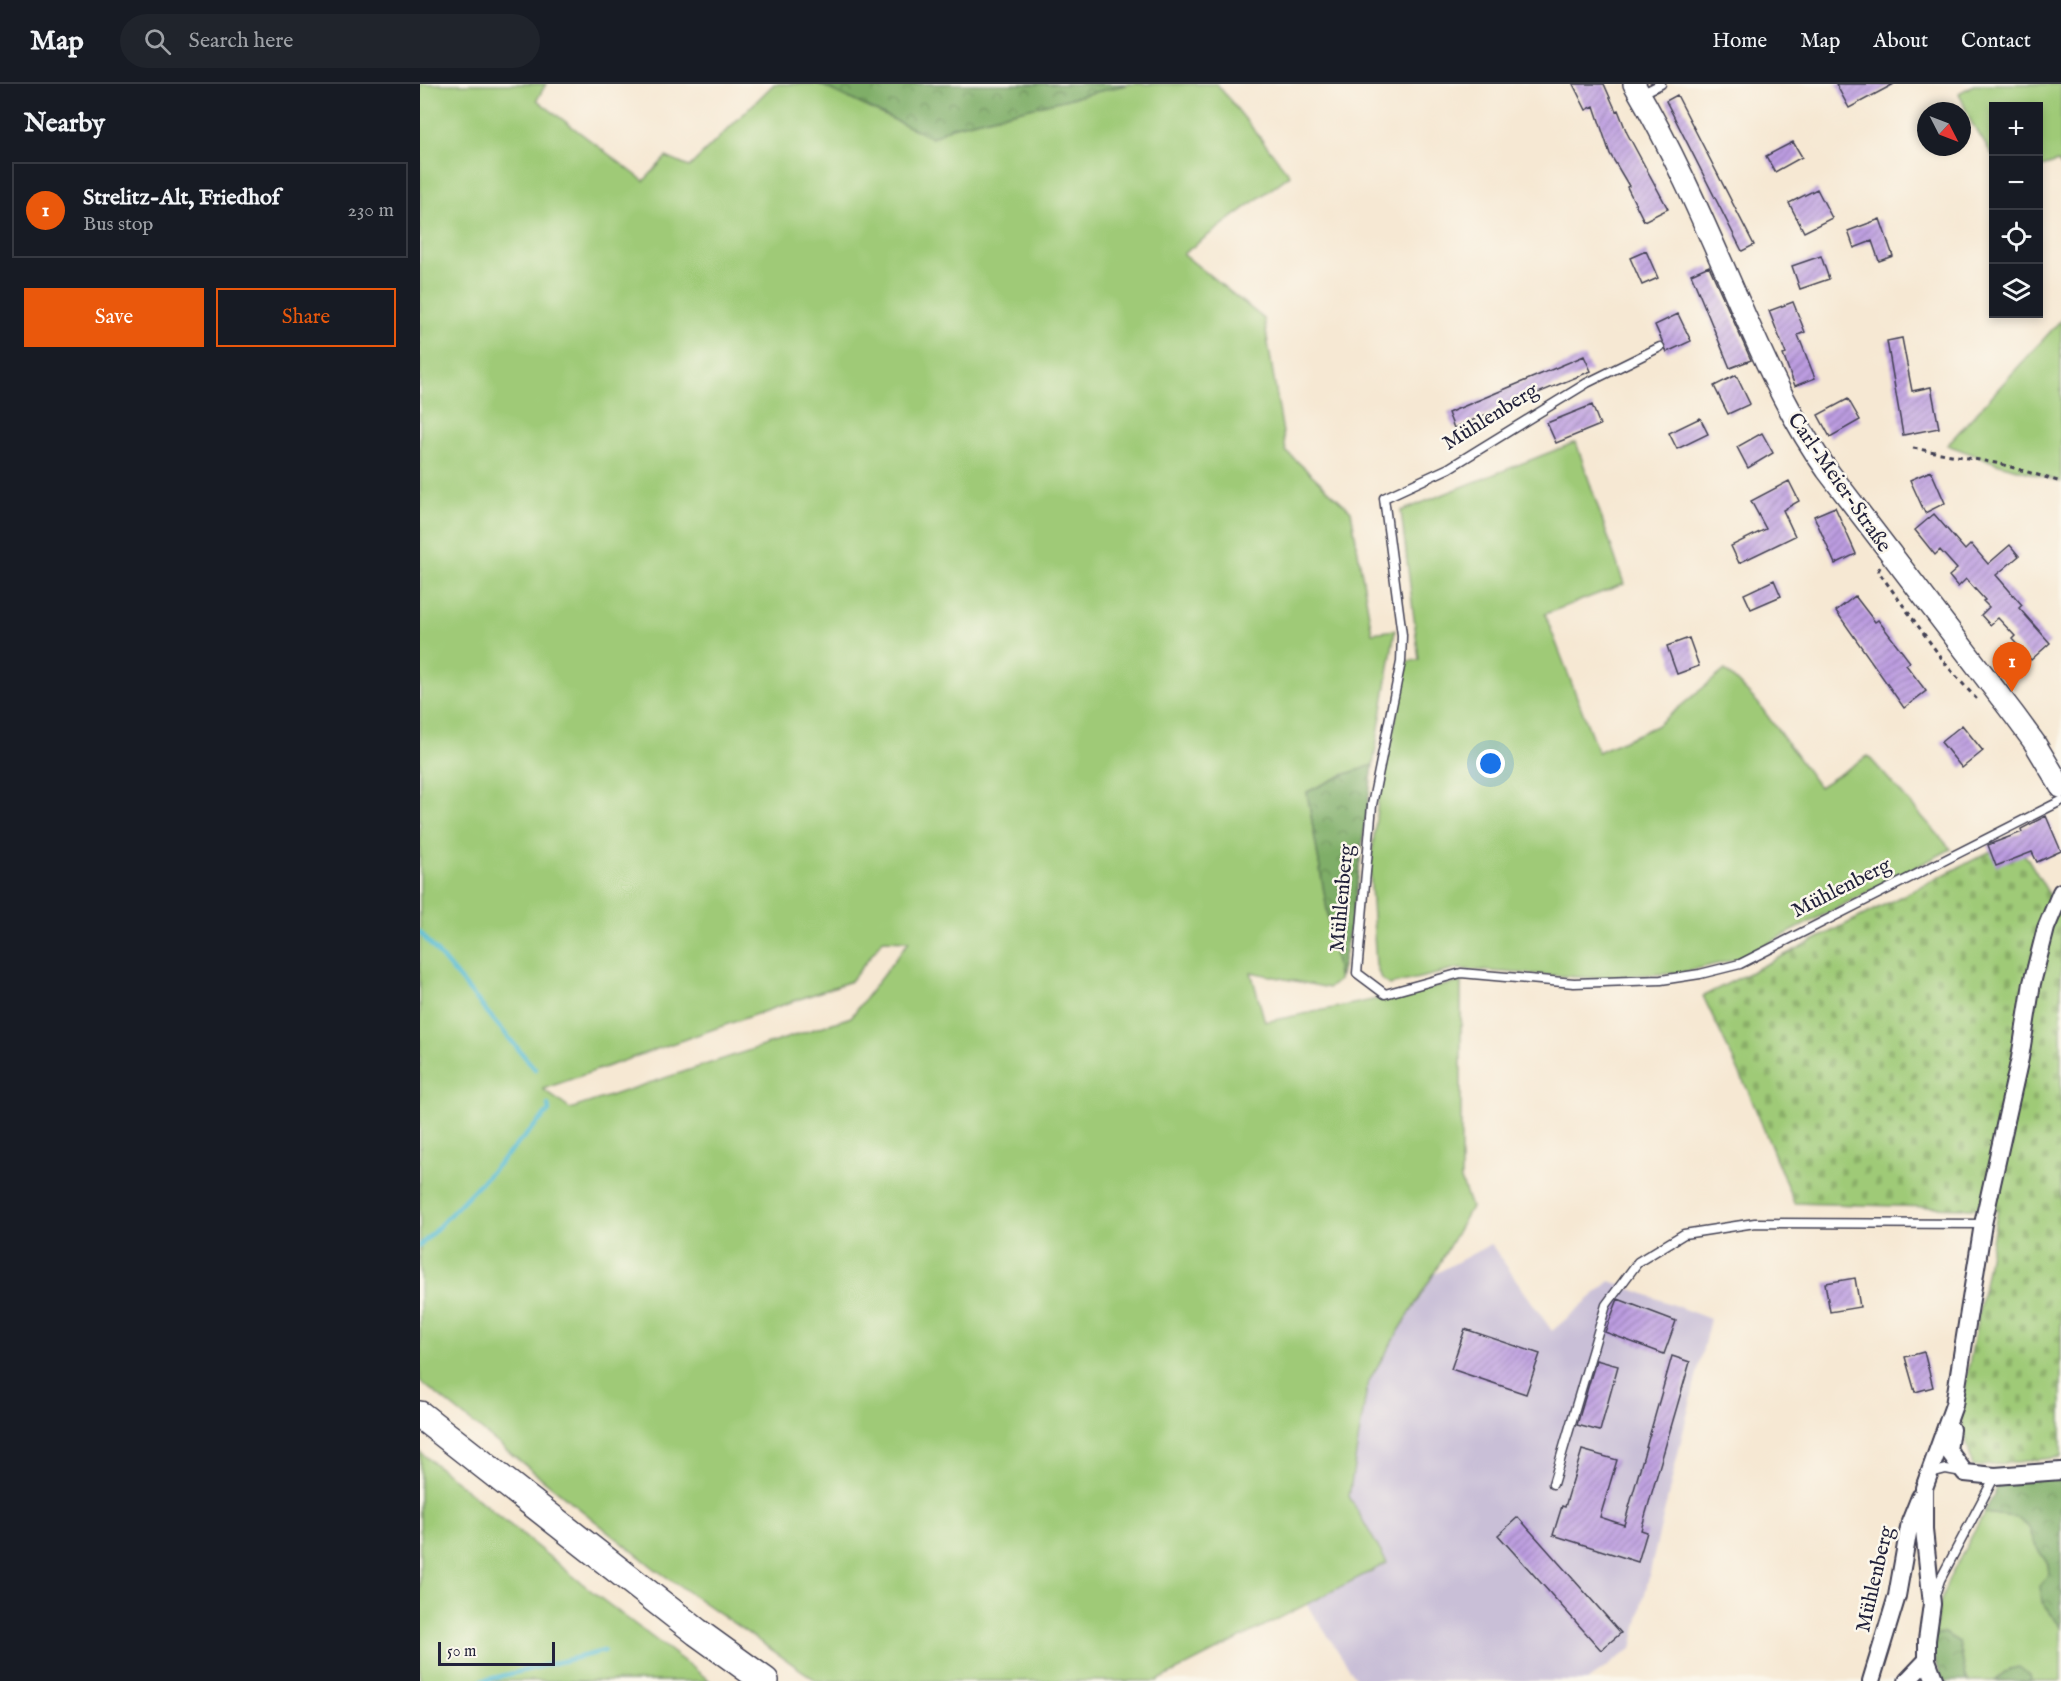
<!DOCTYPE html>
<html lang="en">
<head>
<meta charset="utf-8">
<style>
  body { margin:0; font-family:"IM FELL English",serif; background:#20242c; color:#f1f3f6 }
  .controls { position:absolute; right:18px; top:18px; display:grid; overflow:hidden; border-radius:0px; box-shadow:0 3px 9px #0003 }
  .controls button { width:54px; height:54px; display:grid; place-items:center; padding:0; border:0; border-bottom:2px solid #363941; background:#171b24; color:#f1f3f6; font:30px sans-serif }
  .compass { position:absolute; left:1497px; top:18px; width:54px; height:54px; border-radius:50%; background:#171b24; box-shadow:0 3px 9px #0003; rotate:132deg }
  .scale { position:absolute; left:18px; bottom:15px; width:117px; box-sizing:border-box; padding-left:6px; border:3px solid #22223b; border-top:0; font-size:16px; line-height:21px; white-space:nowrap; color:#22223b; -webkit-text-stroke:4px #fbf7ec; paint-order:stroke }
  .you { position:absolute; left:1071px; top:680px; width:21px; height:21px; margin:-15px; border:4px solid #fff; border-radius:50%; background:#1a73e8; box-shadow:0 0 0 9px #1a73e833 }
  .badge { display:grid; place-items:center; width:39px; height:39px; border-radius:50%; background:#ea580c; color:#fff; font-size:20px; font-weight:700 }
  .pin { position:absolute; translate:-50% -50px; filter:drop-shadow(0 2px 3px #0008) }
  .pin::after { content:''; position:absolute; top:32px; width:21px; height:18px; background:inherit; clip-path:polygon(0 0,100% 0,50% 100%) }
  .list { margin:0; padding:0; list-style:none }
  h2 { display:flex; justify-content:space-between; align-items:center; height:78px; margin:0; padding:0 24px; font-size:26px }
  h2 small { font-size:20px; font-weight:400; color:#9ea1a6 }
  .list li { display:grid; grid-template-columns:39px 1fr auto; gap:18px; align-items:center; box-sizing:border-box; height:96px; margin:0 12px 12px; padding:0 12px; border:2px solid #363941; border-radius:0px }
  .list b { display:block; font-size:22px; white-space:nowrap }
  .list p { margin:0; font-size:20px; white-space:nowrap; color:#9ea1a6 }
  .list em { font-size:20px; font-style:normal; color:#9ea1a6 }
  .actions { display:flex; gap:12px; padding:18px 24px }
  .actions a { flex:1; padding:14px 0; border:2px solid #ea580c; border-radius:0px; text-align:center; font-size:21px; color:#ea580c }
  .actions .main { background:#ea580c; color:#fff }
  .icon { flex:none; width:33px; height:33px; fill:none; stroke:currentColor; stroke-width:2; stroke-linecap:round; stroke-linejoin:round }
  .map { position:relative; flex:none; width:1641px; height:1597px; overflow:hidden }
  header { display:flex; align-items:center; gap:36px; box-sizing:border-box; height:84px; padding:0 30px; background:#171b24; border-bottom:2px solid #363941 }
  header strong { font-size:28px }
  nav { display:flex; gap:33px; margin-inline-start:auto; font-size:21px }
  .search { width:420px; height:54px; background:#20242c; display:flex; align-items:center; gap:15px; box-sizing:border-box; padding:0 21px; border-radius:33px; color:#9ea1a6; font-size:22px }
  main { display:flex }
  aside { flex:1; background:#171b24 }
  .map>svg:first-child { display:block }
  .industrial { fill:#c9bfd7 }
  .grass { fill:#9fca77; stroke:#607659; stroke-width:1.5; fill-rule:evenodd }
  .forest { fill:url(#forest-crowns); stroke:#506852; stroke-width:1.5 }
  .cemetery { fill:url(#cemetery-stones); stroke:#607659; stroke-width:1.5 }
  .lines { fill:none; stroke-linecap:round; stroke-linejoin:round }
  .stream { stroke:#55bbd3; stroke-width:4.5 }
  .building { fill:url(#building-hatch) }
  .service-casing { stroke:#424052; stroke-width:11 }
  .minor-casing { stroke:#424052; stroke-width:20 }
  .tertiary-casing { stroke:#424052; stroke-width:24 }
  .primary-casing { stroke:#424052; stroke-width:30 }
  .path { stroke:#424052; stroke-width:3; stroke-dasharray:4.5 4.5; stroke-linecap:butt }
  .service { stroke:#fff; stroke-width:8 }
  .minor { stroke:#fff; stroke-width:16 }
  .tertiary { stroke:#fff; stroke-width:21 }
  .primary { stroke:#fff; stroke-width:27 }
  .labels { text-anchor:middle; stroke-width:5; stroke-linejoin:round; paint-order:stroke }
  .street-label { font-size:21px; fill:#22223b; stroke:#fbf7ec }
</style>
</head>
<body>
<header>
<strong>Map</strong>
<div class="search"><svg class="icon" aria-label="search" viewBox="0 0 24 24"><circle cx="10" cy="10" r="6"/><path d="M15 15l6 6"/></svg>Search here</div>
<nav><a>Home</a><a>Map</a><a>About</a><a>Contact</a></nav>
</header>
<main>
<aside>
<h2>Nearby<small></small></h2>
<ul class="list">
<li><span class="badge">1</span><div><b>Strelitz-Alt, Friedhof</b><p>Bus stop</p></div><em>230 m</em></li>
</ul>
<div class="actions"><a class="main">Save</a><a>Share</a></div>
</aside>
<div class="map">
<svg width="1641" height="1597" viewBox="0 0 1641 1597">
  <defs>
    <pattern id="forest-crowns" width="20" height="18" patternUnits="userSpaceOnUse" patternTransform="scale(1.5)"><rect width="20" height="18" fill="#7fae68"/><path d="M2 6a3 3 0 1 1 6 0M12 15a3 3 0 1 1 6 0" fill="none" stroke="#688d57"/></pattern>
    <pattern id="cemetery-stones" width="16" height="16" patternUnits="userSpaceOnUse" patternTransform="scale(1.5)"><rect width="16" height="16" fill="#9fca77"/><path d="M2 7V4a2 2 0 0 1 4 0v3zM10 15v-3a2 2 0 0 1 4 0v3z" fill="#89ad68"/></pattern>
    <pattern id="building-hatch" width="6" height="6" patternUnits="userSpaceOnUse" patternTransform="scale(1.5)"><rect width="6" height="6" fill="#bc9ce0"/><path d="M-1 1l2-2M0 6l6-6M5 7l2-2" fill="none" stroke="#987fb7"/></pattern>
  </defs>
  <rect width="100%" height="100%" fill="#fbf7ec"/>
  <filter id="ink" filterUnits="userSpaceOnUse"><feTurbulence type="fractalNoise" baseFrequency=".0167" numOctaves="2"/><feDisplacementMap in="SourceGraphic" scale="12" xChannelSelector="R" yChannelSelector="G"/><feConvolveMatrix kernelMatrix="1 2 1 2 8 2 1 2 1" color-interpolation-filters="sRGB"/></filter>
  <filter id="wash" filterUnits="userSpaceOnUse"><feTurbulence type="fractalNoise" baseFrequency=".008" numOctaves="4" result="noise"/><feDisplacementMap in="SourceGraphic" scale="24" xChannelSelector="R" yChannelSelector="G"/><feGaussianBlur stdDeviation="1.35" result="paint"/><feColorMatrix in="noise" values="0 0 0 0 0 0 0 0 0 0 0 0 0 0 0 0 0 1.4 0 .05"/><feComposite in="paint" operator="in"/></filter>
  <g filter="url(#wash)">
    <rect width="100%" height="100%" fill="#f6e8d3"/>
    <path class="industrial" d="M 1071,1160 L 1132,1247 L 1190,1197 L 1290,1235 L 1212,1564 L 1167,1597 L 938,1597 L 883,1515 L 929,1412 L 948,1298 L 1013,1191 Z"/>
    <path class="grass" d="M 0,0 L 126,0 L 117,16 L 224,97 L 246,73 L 269,83 L 354,0 L 399,0 L 512,54 L 531,43 L 709,0 L 797,0 L 870,91 L 763,170 L 844,235 L 866,367 L 931,427 L 952,549 L 975,546 L 953,681 L 923,691 L 887,708 L 919,896 L 909,904 L 831,888 L 845,938 L 1041,898 L 1041,1096 L 1051,1123 L 1013,1191 L 948,1298 L 929,1412 L 967,1479 L 737,1597 L 397,1597 L 235,1485 L 0,1297 ZM 463,856 L 489,857 L 431,933 L 150,1025 L 123,1005 L 431,897 Z
      M 1555,0 L 1641,0 L 1641,82 L 1638,78 L 1619,84 L 1618,22 L 1574,22 L 1573,72 L 1551,38 L 1539,9 Z
      M 1641,236 L 1641,398 L 1576,379 L 1527,361 Z
      M 1156,358 L 1204,500 L 1125,530 L 1178,668 L 1236,642 L 1305,586 L 1338,619 L 1399,703 L 1448,672 L 1531,765 L 1318,875 L 1259,889 L 1172,894 L 1038,885 L 969,901 L 961,895 L 956,881 L 950,786 L 958,717 L 988,577 L 999,576 L 981,427 Z
      M 0,1368 L 179,1513 L 290,1597 L 0,1597 Z
      M 1564,1429 L 1596,1433 L 1609,1443 L 1615,1461 L 1628,1480 L 1629,1490 L 1622,1518 L 1641,1543 L 1641,1597 L 1610,1597 L 1609,1591 L 1590,1585 L 1575,1597 L 1549,1597 L 1546,1593 L 1539,1558 L 1514,1551 L 1519,1522 L 1528,1497 Z"/>
    <path class="forest" d="M 399,0 L 709,0 L 531,43 L 512,54 Z
      M 953,681 L 933,830 L 919,896 L 887,708 L 923,691 Z
      M 1641,1393 L 1641,1543 L 1622,1518 L 1620,1502 L 1629,1490 L 1628,1480 L 1615,1461 L 1609,1444 L 1596,1433 L 1564,1429 L 1577,1404 L 1586,1399 Z
      M 1525,1549 L 1539,1558 L 1546,1593 L 1549,1597 L 1523,1597 L 1514,1574 L 1514,1551 Z
      M 1599,1583 L 1609,1591 L 1610,1597 L 1575,1597 L 1590,1585 Z"/>
    <path class="cemetery" d="M 1591,757 L 1608,775 L 1630,812 L 1641,804 L 1641,1373 L 1553,1383 L 1540,1330 L 1578,1125 L 1374,1119 L 1329,1009 L 1283,912 Z"/>
    <g class="lines">
      <path class="stream" d="M 0,848 L 115,985
        M 0,1162 L 129,1027 L 128,1021
        M 61,1597 L 184,1567"/>
    </g>
    <g id="blocks">
      <path class="building" d="M 1153,0 L 1184,0 L 1196,27 L 1198,26 L 1207,49 L 1248,125 L 1224,137 L 1207,103 L 1209,102 L 1190,70 L 1174,22 L 1166,26 Z
        M 1416,0 L 1474,0 L 1429,24 Z
        M 1257,11 L 1334,161 L 1322,167 L 1246,17 Z
        M 1373,58 L 1382,73 L 1355,88 L 1346,72 Z
        M 1397,105 L 1412,134 L 1384,148 L 1369,119 Z
        M 1460,135 L 1473,172 L 1459,177 L 1452,157 L 1434,164 L 1428,147 Z
        M 1226,167 L 1238,194 L 1222,201 L 1210,174 Z
        M 1401,172 L 1409,195 L 1380,205 L 1372,182 Z
        M 1289,182 L 1331,276 L 1310,284 L 1271,190 Z
        M 1373,218 L 1385,248 L 1378,251 L 1395,294 L 1375,302 L 1363,271 L 1366,270 L 1349,227 Z
        M 1258,230 L 1271,257 L 1247,268 L 1235,241 Z
        M 1482,254 L 1492,307 L 1511,303 L 1519,344 L 1483,351 L 1467,257 Z
        M 1164,272 L 1171,287 L 1034,344 L 1028,329 Z
        M 1316,291 L 1330,320 L 1308,330 L 1294,302 Z
        M 1428,315 L 1440,336 L 1410,353 L 1398,331 Z
        M 1172,321 L 1180,341 L 1136,359 L 1127,339 Z
        M 1280,334 L 1288,350 L 1257,365 L 1249,349 Z
        M 1342,349 L 1353,369 L 1328,384 L 1317,363 Z
        M 1511,387 L 1525,419 L 1505,429 L 1490,396 Z
        M 1369,397 L 1379,417 L 1363,426 L 1375,452 L 1319,479 L 1311,462 L 1346,445 L 1331,417 Z
        M 1415,423 L 1436,470 L 1415,480 L 1394,432 Z
        M 1514,430 L 1545,466 L 1551,460 L 1568,480 L 1590,461 L 1599,472 L 1576,491 L 1602,521 L 1599,524 L 1630,559 L 1611,576 L 1592,555 L 1595,552 L 1578,534 L 1570,541 L 1561,531 L 1569,523 L 1563,517 L 1565,516 L 1546,495 L 1538,503 L 1529,492 L 1537,485 L 1520,466 L 1515,471 L 1495,446 Z
        M 1354,496 L 1361,512 L 1331,525 L 1324,510 Z
        M 1435,512 L 1455,538 L 1458,536 L 1490,578 L 1486,581 L 1506,607 L 1484,624 L 1416,527 Z
        M 1269,554 L 1279,582 L 1257,590 L 1247,562 Z
        M 1542,641 L 1563,667 L 1542,684 L 1521,658 Z
        M 1626,732 L 1641,767 L 1617,778 L 1612,768 L 1576,782 L 1568,761 L 1602,748 L 1601,745 Z
        M 1435,1194 L 1440,1223 L 1410,1228 L 1405,1199 Z
        M 1198,1215 L 1256,1237 L 1244,1270 L 1185,1248 Z
        M 1045,1245 L 1120,1270 L 1106,1310 L 1031,1285 Z
        M 1504,1268 L 1513,1303 L 1495,1308 L 1485,1273 Z
        M 1252,1272 L 1270,1278 L 1221,1446 L 1227,1448 L 1218,1478 L 1133,1451 L 1142,1422 L 1145,1423 L 1162,1366 L 1197,1376 L 1180,1433 L 1204,1441 Z
        M 1176,1276 L 1198,1282 L 1180,1347 L 1157,1341 Z
        M 1098,1433 L 1201,1549 L 1181,1566 L 1078,1451 Z"/>
    </g>
  </g>
  <g filter="url(#ink)">
    <use href="#blocks" fill-opacity="0" stroke="#424052" stroke-width="1.5"/>
    <g class="lines">
      <defs>
        <path id="service" d="M 1221,10 L 1241,0
          M 1240,263 L 1167,299 L 1029,384 L 964,414 L 982,551 L 981,578 L 952,721 L 937,889 L 965,910 L 1041,889 L 1154,899 L 1241,896 L 1280,890 L 1320,880 L 1641,717
          M 1511,1389 L 1526,1385 L 1542,1388
          M 1133,1400 L 1186,1221 L 1218,1178 L 1264,1150 L 1335,1139 L 1563,1140
          M 1515,1511 L 1520,1496 L 1575,1392"/>
        <path id="minor" d="M 1531,1345 L 1528,1366 L 1545,1389 L 1575,1392 L 1641,1387
          M 1451,1597 L 1477,1512 L 1490,1438 L 1500,1413
          M 1487,1597 L 1507,1576
          M 1515,1597 L 1507,1576 L 1507,1556 L 1512,1520 L 1504,1446 L 1504,1404 L 1534,1321 L 1563,1140 L 1600,974 L 1612,899 L 1626,844 L 1641,808"/>
        <path id="tertiary" d="M 1214,0 C 1258,75 1291,155 1326,234 C 1350,288 1373,338 1407,386 L 1595,632 L 1614,658 L 1641,703"/>
        <path id="primary" d="M 0,1331 L 277,1548 L 345,1597"/>
      </defs>
      <use href="#service" class="service-casing"/>
      <use href="#minor" class="minor-casing"/>
      <use href="#tertiary" class="tertiary-casing"/>
      <use href="#primary" class="primary-casing"/>
      <path class="path" d="M 1493,364 L 1581,380 L 1641,398
        M 1460,483 L 1458,487 L 1528,583 L 1559,618"/>
      <use href="#service" class="service"/>
      <use href="#minor" class="minor"/>
      <use href="#tertiary" class="tertiary"/>
      <use href="#primary" class="primary"/>
    </g>
  </g>
  <g class="labels">
    <g class="street-label">
      <text transform="translate(1070 332) rotate(-32)" y="7">Mühlenberg</text>
      <text transform="translate(1420 398) rotate(55)" y="7">Carl-Meier-Straße</text>
      <text transform="translate(1421 803) rotate(-27)" y="7">Mühlenberg</text>
      <text transform="translate(921 814) rotate(-85)" y="7">Mühlenberg</text>
      <text transform="translate(1454 1495) rotate(-77)" y="7">Mühlenberg</text>
    </g>
  </g>
</svg>
<div class="controls">
<button>+</button>
<button>−</button>
<button><svg class="icon" aria-label="locate" viewBox="0 0 24 24"><circle cx="12" cy="12" r="6"/><path d="M12 2v4M12 18v4M2 12h4M18 12h4"/></svg></button>
<button><svg class="icon" aria-label="layers" viewBox="0 0 24 24"><path d="M12 4l9 5-9 5-9-5zM3 14l9 5 9-5"/></svg></button>
</div>
<svg class="compass" viewBox="-18 -18 36 36"><path d="M0-13l5 13h-10z" fill="#e53935"/><path d="M0 13l5-13h-10z" fill="#9ea1a6"/></svg>
<div class="scale">50 m</div>
<div class="you"></div>
<div class="pin badge" style="left:1592px;top:608px">1</div>
</div>
</main>
</body>
</html>
